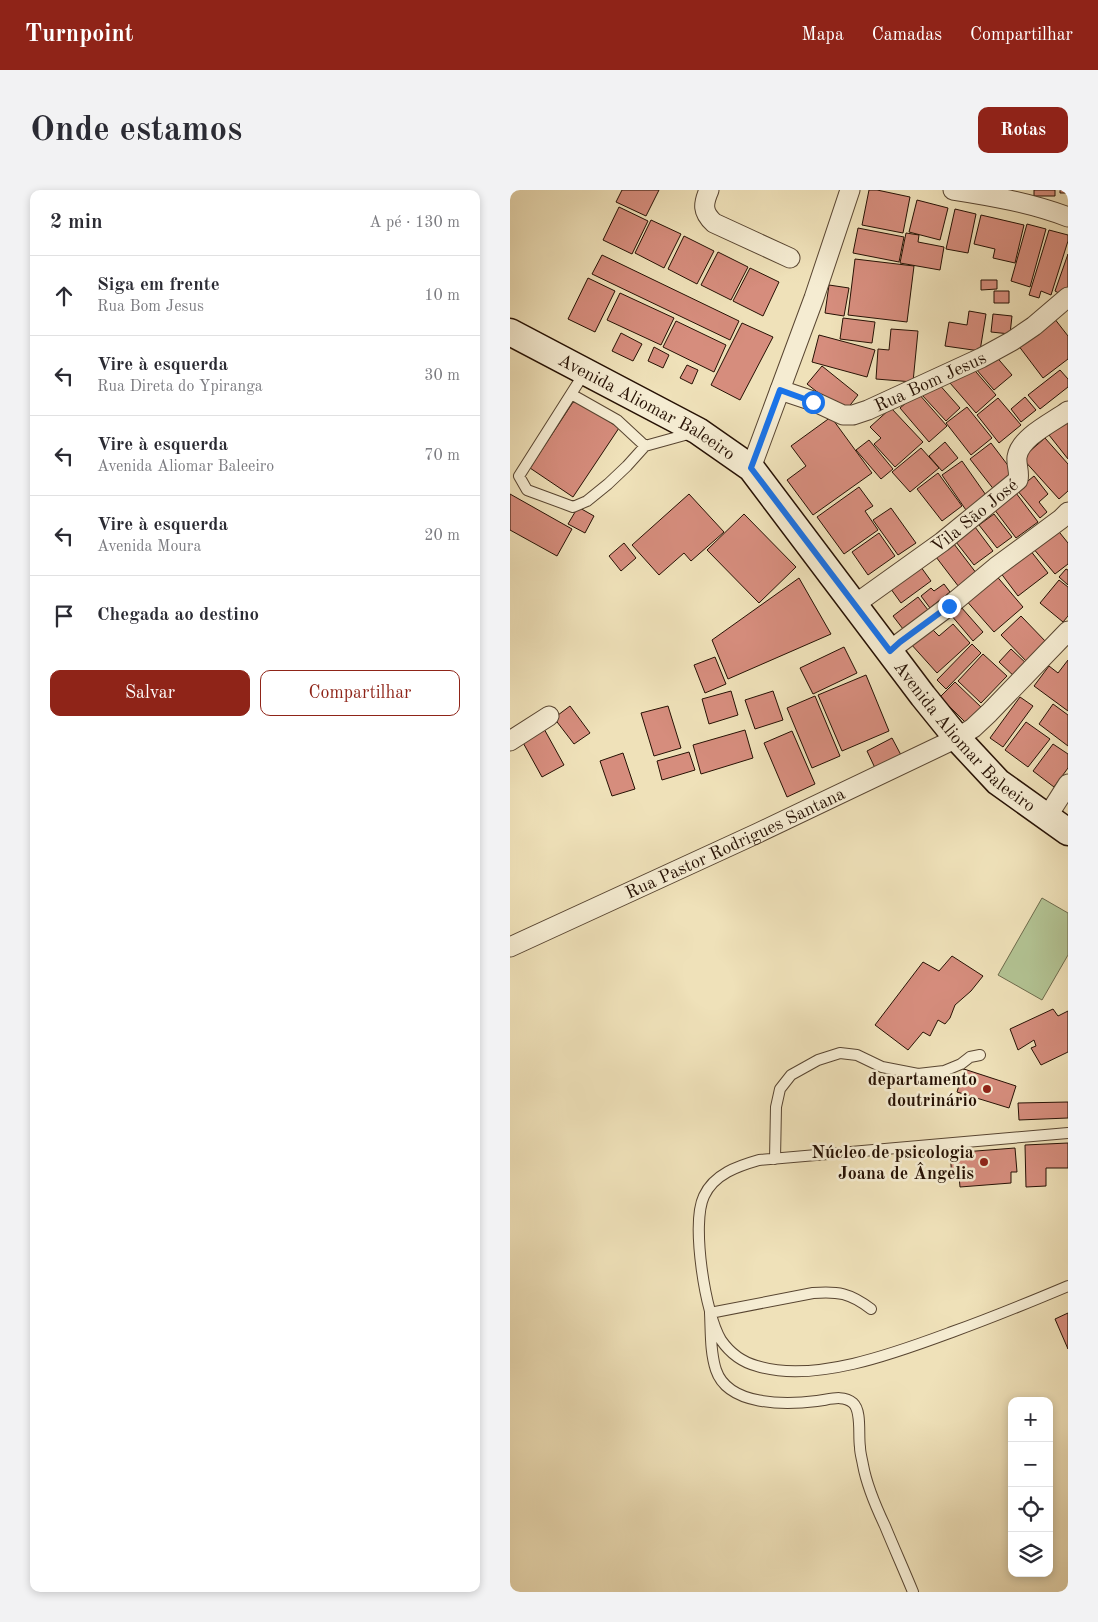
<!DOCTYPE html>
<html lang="pt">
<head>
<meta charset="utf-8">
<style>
  body { margin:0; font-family:"Old Standard TT",serif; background:#f2f2f3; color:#2b2b33 }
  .controls { position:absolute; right:15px; bottom:15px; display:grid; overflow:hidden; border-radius:10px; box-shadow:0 2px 8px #0003 }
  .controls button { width:45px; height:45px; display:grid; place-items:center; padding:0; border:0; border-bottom:1px solid #e1e1e2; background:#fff; color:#2b2b33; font:25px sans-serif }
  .stop { position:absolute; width:15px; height:15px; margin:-11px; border:4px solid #1a73e8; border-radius:50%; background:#fff }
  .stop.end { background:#1a73e8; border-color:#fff; box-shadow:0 1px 5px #0008 }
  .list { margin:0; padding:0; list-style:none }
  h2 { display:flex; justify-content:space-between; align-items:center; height:65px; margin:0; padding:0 20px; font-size:21px }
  h2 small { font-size:16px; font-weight:400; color:#7c7c81 }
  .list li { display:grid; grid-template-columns:32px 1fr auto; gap:15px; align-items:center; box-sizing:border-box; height:80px; padding:0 20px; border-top:1px solid #e1e1e2 }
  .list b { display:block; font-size:19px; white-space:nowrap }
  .list p { margin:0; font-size:16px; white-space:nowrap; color:#7c7c81 }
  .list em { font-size:16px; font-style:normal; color:#7c7c81 }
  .actions { display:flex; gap:10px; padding:15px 20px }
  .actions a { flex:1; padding:11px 0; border:1px solid #8f2418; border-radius:10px; text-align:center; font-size:18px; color:#8f2418 }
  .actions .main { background:#8f2418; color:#fff }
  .icon { flex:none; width:28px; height:28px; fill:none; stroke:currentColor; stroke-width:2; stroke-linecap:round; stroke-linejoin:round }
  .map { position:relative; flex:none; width:558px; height:1402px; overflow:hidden; border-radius:10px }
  header { display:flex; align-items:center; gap:30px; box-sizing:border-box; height:70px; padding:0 25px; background:#8f2418; color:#fff }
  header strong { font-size:24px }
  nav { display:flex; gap:28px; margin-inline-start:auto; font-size:18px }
  .intro { display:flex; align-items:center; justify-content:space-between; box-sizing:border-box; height:120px; padding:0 30px }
  h1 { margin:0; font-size:35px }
  .button { padding:12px 22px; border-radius:10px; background:#8f2418; color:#fff; font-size:18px; font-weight:700 }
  main { display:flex; gap:30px; padding:0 30px }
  aside { flex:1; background:#fff; border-radius:10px; box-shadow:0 2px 8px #0003 }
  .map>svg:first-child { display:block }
  .green { fill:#b3c494; stroke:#6c6a4c }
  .building { fill:#d68d7d; stroke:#261104 }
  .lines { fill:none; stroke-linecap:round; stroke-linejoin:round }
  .service-casing { stroke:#584531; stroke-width:12 }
  .minor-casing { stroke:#584531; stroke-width:21 }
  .secondary-casing { stroke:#261104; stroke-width:29 }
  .service { stroke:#f5ecd2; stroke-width:10 }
  .minor { stroke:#f5ecd2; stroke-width:19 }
  .secondary { stroke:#f5ecd2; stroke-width:26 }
  .route { stroke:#1a73e8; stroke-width:6 }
  .poi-dot { fill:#8f2418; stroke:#f5ecd2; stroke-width:2 }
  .labels { text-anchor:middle; stroke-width:5; stroke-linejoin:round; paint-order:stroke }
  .street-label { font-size:18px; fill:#261104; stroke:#f5ecd2 }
  .poi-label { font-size:18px; font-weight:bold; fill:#261104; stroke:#f5ecd2; text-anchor:end }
</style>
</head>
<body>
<header>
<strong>Turnpoint</strong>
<nav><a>Mapa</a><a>Camadas</a><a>Compartilhar</a></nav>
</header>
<div class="intro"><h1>Onde estamos</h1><a class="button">Rotas</a></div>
<main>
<aside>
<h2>2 min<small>A pé · 130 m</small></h2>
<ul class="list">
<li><svg class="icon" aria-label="ahead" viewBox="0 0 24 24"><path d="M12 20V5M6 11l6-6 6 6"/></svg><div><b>Siga em frente</b><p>Rua Bom Jesus</p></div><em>10 m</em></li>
<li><svg class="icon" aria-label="left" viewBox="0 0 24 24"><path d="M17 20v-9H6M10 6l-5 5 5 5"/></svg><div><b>Vire à esquerda</b><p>Rua Direta do Ypiranga</p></div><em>30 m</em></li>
<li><svg class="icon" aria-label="left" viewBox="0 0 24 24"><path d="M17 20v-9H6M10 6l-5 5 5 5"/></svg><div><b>Vire à esquerda</b><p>Avenida Aliomar Baleeiro</p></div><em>70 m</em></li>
<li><svg class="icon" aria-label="left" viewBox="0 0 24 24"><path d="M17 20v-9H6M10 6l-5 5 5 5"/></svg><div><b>Vire à esquerda</b><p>Avenida Moura</p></div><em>20 m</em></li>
<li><svg class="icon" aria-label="arrive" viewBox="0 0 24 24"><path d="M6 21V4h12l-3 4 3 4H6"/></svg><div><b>Chegada ao destino</b></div></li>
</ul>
<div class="actions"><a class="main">Salvar</a><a>Compartilhar</a></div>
</aside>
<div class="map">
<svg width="558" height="1402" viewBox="0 0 558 1402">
  <rect width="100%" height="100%" fill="#efe1b9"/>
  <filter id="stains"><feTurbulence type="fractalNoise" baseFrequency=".004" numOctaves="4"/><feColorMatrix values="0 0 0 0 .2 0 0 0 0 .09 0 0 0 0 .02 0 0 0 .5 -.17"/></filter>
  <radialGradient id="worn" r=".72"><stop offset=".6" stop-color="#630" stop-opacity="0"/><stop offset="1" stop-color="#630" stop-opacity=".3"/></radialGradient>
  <path class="green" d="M 532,708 L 558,723 L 558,765 L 532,810 L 488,785 Z"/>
  <path class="building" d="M 112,0 L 149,0 L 136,26 L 106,12 Z
    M 359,0 L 367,0 L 400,7 L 393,43 L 352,35 Z
    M 524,0 L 545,0 L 545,6 L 524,6 Z
    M 550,0 L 558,0 L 558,3 L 550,3 Z
    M 407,10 L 438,18 L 430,50 L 399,42 Z
    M 109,17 L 138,31 L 122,64 L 93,50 Z
    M 445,19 L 466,24 L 458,63 L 436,59 Z
    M 471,25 L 514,35 L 505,73 L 483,68 L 485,59 L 464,54 Z
    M 141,30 L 171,44 L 154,78 L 125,63 Z
    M 517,34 L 536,39 L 520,97 L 501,91 Z
    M 348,38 L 394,47 L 389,72 L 343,63 Z
    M 539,40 L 558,45 L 558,51 L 541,105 L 531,101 L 529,108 L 519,105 Z
    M 396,43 L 409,45 L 408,52 L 434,57 L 430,80 L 390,73 Z
    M 174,46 L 204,61 L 187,94 L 158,79 Z
    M 208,62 L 238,77 L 221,110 L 191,95 Z
    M 558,64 L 558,100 L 554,106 L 545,101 Z
    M 92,65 L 229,131 L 220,150 L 82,84 Z
    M 345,69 L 404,76 L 397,132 L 338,125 Z
    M 240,78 L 269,92 L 253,126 L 223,111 Z
    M 78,88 L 105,101 L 85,142 L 58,129 Z
    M 471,90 L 487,90 L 487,99 L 471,100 Z
    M 319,95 L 339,98 L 334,126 L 315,123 Z
    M 484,101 L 499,101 L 499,113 L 484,113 Z
    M 110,103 L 164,128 L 151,155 L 97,130 Z
    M 459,121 L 476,124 L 470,161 L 435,156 L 439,132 L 457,135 Z
    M 483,124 L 502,126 L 500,144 L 481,142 Z
    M 333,128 L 365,132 L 362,153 L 330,149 Z
    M 544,128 L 558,146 L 558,169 L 533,188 L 508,155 Z
    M 166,131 L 216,155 L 204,182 L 153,157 Z
    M 232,133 L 263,147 L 230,210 L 201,195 Z
    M 381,139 L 408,141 L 403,192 L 366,189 L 368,159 L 379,160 Z
    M 111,143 L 132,154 L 123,171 L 102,161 Z
    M 309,145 L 365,160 L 357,187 L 302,172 Z
    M 144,157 L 159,165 L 153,178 L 138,171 Z
    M 484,164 L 502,185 L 484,200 L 466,179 Z
    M 177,175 L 188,180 L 182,194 L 170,188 Z
    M 460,175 L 486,205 L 466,223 L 440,193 Z
    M 312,176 L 348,205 L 334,223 L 297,194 Z
    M 550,180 L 558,189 L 558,197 L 530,219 L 518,205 Z
    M 427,192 L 450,218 L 436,231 L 412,205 Z
    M 408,203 L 437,236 L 419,252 L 390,218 Z
    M 515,207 L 526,220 L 511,232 L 501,219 Z
    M 488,208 L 511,235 L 489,253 L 467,225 Z
    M 65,209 L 109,238 L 63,307 L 20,278 Z
    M 457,217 L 482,248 L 461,265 L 436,233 Z
    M 381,218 L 413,252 L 385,277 L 364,254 L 371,248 L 360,237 Z
    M 321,227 L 362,283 L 303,325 L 277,290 L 296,276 L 281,256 Z
    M 558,229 L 558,269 L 539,245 Z
    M 535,248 L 558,274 L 558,301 L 549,309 L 512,268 Z
    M 359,250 L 383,279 L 371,289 L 346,260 Z
    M 435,252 L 448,268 L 432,281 L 419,266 Z
    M 481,253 L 506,286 L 485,301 L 460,269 Z
    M 411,258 L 429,278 L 400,302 L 382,282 Z
    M 452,271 L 478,308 L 458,323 L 432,285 Z
    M 428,283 L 452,316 L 432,331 L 407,299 Z
    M 524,286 L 538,304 L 529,312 L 537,322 L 530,328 L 507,300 Z
    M 349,297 L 363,316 L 355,321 L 368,340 L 334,364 L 307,327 Z
    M 506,303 L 528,332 L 506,348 L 484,319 Z
    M 0,304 L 62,339 L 47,366 L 0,340 Z
    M 179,304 L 214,342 L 181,371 L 174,363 L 149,385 L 122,355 Z
    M 68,317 L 84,326 L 75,343 L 58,334 Z
    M 381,318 L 406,353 L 388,365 L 363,330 Z
    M 234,324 L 286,377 L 249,413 L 197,360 Z
    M 484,324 L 502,347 L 487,358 L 469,335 Z
    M 465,337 L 483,361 L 464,375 L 446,352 Z
    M 546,338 L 558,353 L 558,374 L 545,384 L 522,357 Z
    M 369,343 L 385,366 L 358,385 L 342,362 Z
    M 114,353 L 126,368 L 111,381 L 99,366 Z
    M 444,354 L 470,388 L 452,401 L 426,367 Z
    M 520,360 L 538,383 L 508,406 L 490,382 Z
    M 408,373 L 421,391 L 391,413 L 378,395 Z
    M 556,379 L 558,380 L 558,395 L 549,387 Z
    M 484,383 L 513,417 L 484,442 L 454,408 Z
    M 289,388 L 321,444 L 218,489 L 202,450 Z
    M 549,390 L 558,397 L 558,426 L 553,432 L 530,413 Z
    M 434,394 L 440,402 L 420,418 L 411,406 L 421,398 L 424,401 Z
    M 408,407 L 418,420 L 393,439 L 383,426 Z
    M 451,417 L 473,442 L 463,451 L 441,425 Z
    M 511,426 L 538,454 L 518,473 L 491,445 Z
    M 443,434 L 460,453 L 427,483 L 400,453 L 419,436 L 429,446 Z
    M 462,454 L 471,463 L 436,499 L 427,490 Z
    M 334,457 L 347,483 L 303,504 L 290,478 Z
    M 501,459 L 519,476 L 507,489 L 489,472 Z
    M 473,464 L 497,486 L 471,513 L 448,491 Z
    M 205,467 L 216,494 L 195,503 L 184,475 Z
    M 558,470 L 558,521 L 524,496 L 539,476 L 548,483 Z
    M 356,485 L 379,541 L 332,561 L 308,505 Z
    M 445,492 L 472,518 L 457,534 L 430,507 Z
    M 221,501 L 228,525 L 199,534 L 192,509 Z
    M 263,501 L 273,530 L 245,539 L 235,510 Z
    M 305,506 L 330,566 L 302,578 L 277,518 Z
    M 510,507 L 523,516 L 493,557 L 480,548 Z
    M 543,514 L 558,525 L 558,556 L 529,534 Z
    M 60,516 L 80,543 L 64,554 L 44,528 Z
    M 158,516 L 171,558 L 144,566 L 131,523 Z
    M 516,532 L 540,549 L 518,577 L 495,560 Z
    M 33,537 L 54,575 L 32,587 L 11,549 Z
    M 235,540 L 243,568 L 191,584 L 183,555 Z
    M 282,541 L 305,594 L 277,607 L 254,553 Z
    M 382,548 L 391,565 L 365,578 L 357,561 Z
    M 543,554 L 558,564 L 558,578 L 544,597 L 523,581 Z
    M 179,562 L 185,580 L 152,590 L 147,571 Z
    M 113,563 L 125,599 L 102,606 L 90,571 Z
    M 442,766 L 473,786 L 461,801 L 445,815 L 440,828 L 435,834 L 428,830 L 420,846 L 413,842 L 398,860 L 365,835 L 413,772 L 429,781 Z
    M 543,819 L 548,826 L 558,821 L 558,862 L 531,875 L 521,858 L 526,856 L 524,850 L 508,860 L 500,839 Z
    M 454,879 L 506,896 L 499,918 L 447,902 Z
    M 558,912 L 558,928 L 509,930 L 508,913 Z
    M 558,953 L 558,978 L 536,978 L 536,996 L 516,997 L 515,955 Z
    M 505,958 L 507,982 L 501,982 L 501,993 L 450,997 L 449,986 L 442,987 L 440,963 Z
    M 558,1123 L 558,1159 L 545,1129 Z"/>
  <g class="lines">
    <defs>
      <path id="service" d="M 75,182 L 9,286 L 17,300 L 63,317 L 77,311 L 98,294 L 117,276 L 135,256 L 182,243
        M 61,204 L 107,230 L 135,256
        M 558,943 L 249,970 C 228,976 204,984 194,1006 C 181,1033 195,1124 211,1150 C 220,1163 232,1172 247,1176 C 304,1194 388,1162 442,1142 C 481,1128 520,1112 558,1096
        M 265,969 L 266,917 L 270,899 L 281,885 L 308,870 L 330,863 L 347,865 L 372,877 L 408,884 L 434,881 L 451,874 L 460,867 L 470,865
        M 361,1119 C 340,1103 328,1101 303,1103 L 200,1123 C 201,1142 200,1162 206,1180 C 218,1216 275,1215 307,1211 C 318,1210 333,1204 343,1213 C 352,1221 348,1245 350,1257 C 350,1263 352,1269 353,1275 C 357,1297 366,1317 375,1336 C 384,1358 394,1380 403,1402"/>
      <g id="minor">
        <path d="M 199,0 C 193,14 192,22 204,33 L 280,68"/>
        <path d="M 443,0 C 482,6 521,13 558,27"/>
        <path id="s1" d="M 270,200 L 303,211 L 333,225 L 343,225 L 358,220 L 471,168 L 502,151 L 524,136 L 558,107"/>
        <path d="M 241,278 L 304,108 L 340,0"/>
        <path id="s2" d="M 344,415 L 432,352 L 508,290 C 510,282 506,275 507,267 C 510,247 543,232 558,221"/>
        <path d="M 380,461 L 391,452 L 439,416 L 486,377 L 551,329 L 558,322"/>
        <path d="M 0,551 L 39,526"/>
        <path d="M 537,627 L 558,594"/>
        <path id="s3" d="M 0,757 L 248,643 L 447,548 L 463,538 L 479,523 L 558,441"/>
      </g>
      <g id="secondary">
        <path id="s4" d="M 0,142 L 188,241 L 241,278 L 413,506 L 447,548 L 488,592 L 558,642"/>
      </g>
    </defs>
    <use href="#service" class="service-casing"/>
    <use href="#minor" class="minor-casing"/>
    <use href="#secondary" class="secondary-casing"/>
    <use href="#service" class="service"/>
    <use href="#minor" class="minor"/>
    <use href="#secondary" class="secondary"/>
  </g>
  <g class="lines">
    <path class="route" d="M 303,212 L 270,200 L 241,278 L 380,461 L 390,452 L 439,416"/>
  </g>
  <g class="poi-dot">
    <circle cx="477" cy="899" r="5"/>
    <circle cx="474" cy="972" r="5"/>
  </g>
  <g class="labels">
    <g class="street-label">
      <text dy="6" stroke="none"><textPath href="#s1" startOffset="162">Rua Bom Jesus</textPath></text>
      <text dy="6" stroke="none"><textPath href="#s4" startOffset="156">Avenida Aliomar Baleeiro</textPath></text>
      <text dy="6" stroke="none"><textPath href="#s2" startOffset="150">Vila São José</textPath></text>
      <text dy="6" stroke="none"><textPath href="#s4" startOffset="621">Avenida Aliomar Baleeiro</textPath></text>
      <text dy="6" stroke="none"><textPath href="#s3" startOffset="248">Rua Pastor Rodrigues Santana</textPath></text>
    </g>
    <g class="poi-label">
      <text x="467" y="895">departamento<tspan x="467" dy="21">doutrinário</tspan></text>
      <text x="464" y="968">Núcleo de psicologia<tspan x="464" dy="21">Joana de Ângelis</tspan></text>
    </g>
  </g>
  <rect width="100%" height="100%" filter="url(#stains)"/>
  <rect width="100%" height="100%" fill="url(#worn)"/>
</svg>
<div class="controls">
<button>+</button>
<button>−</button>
<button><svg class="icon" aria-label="locate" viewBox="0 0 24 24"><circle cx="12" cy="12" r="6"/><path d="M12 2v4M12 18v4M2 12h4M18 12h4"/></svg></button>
<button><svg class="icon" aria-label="layers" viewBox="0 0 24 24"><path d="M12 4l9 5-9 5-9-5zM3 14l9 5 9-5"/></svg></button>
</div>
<div class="stop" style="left:303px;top:212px"></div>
<div class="stop end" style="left:439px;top:416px"></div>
</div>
</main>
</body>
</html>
